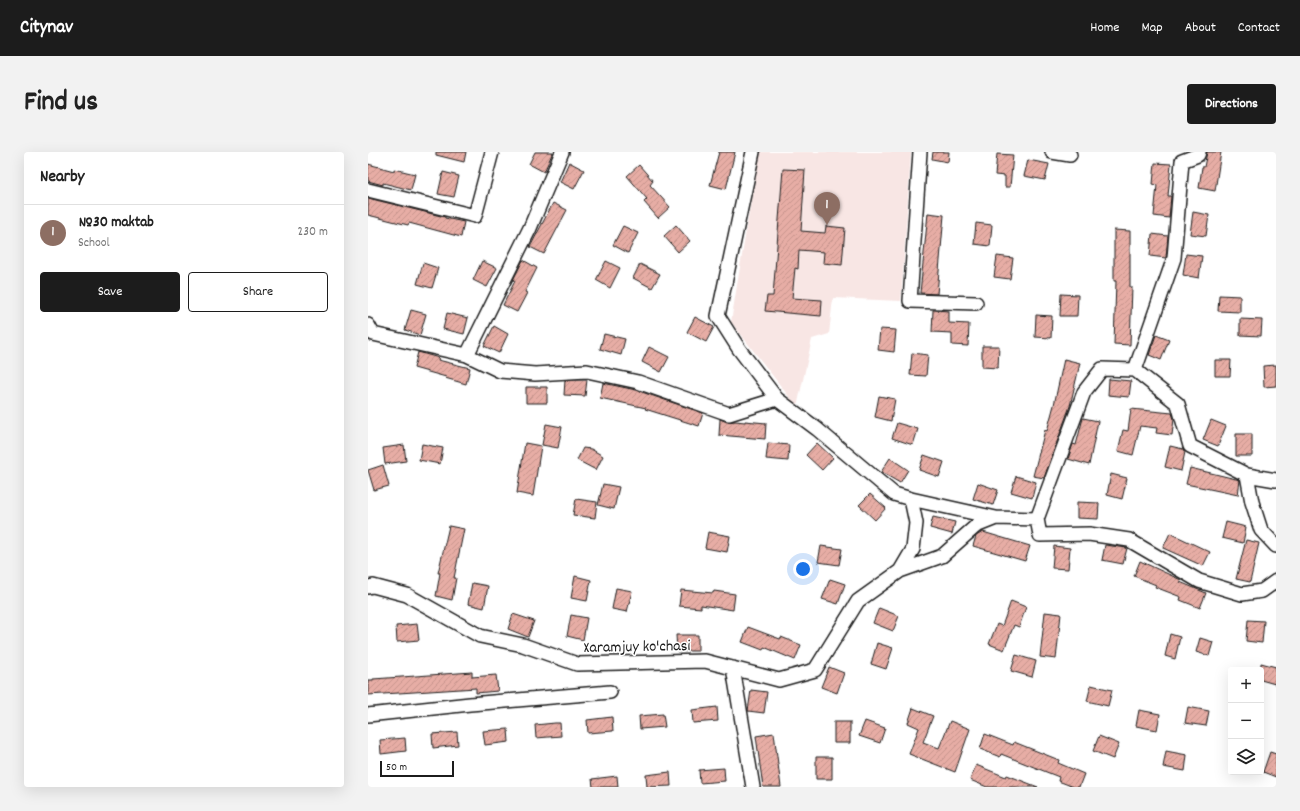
<!DOCTYPE html>
<html lang="en">
<head>
<meta charset="utf-8">
<style>
  body { margin:0; font-family:Dekko,sans-serif; background:#f2f2f2; color:#222 }
  .controls { position:absolute; right:12px; bottom:12px; display:grid; overflow:hidden; border-radius:4px; box-shadow:0 4px 16px #0002 }
  .controls button { width:36px; height:36px; display:grid; place-items:center; padding:0; border:0; border-bottom:1px solid #e0e0e0; background:#fff; color:#222; font:20px sans-serif }
  .scale { position:absolute; left:12px; bottom:10px; width:74px; box-sizing:border-box; padding-left:4px; border:2px solid #1c1c1c; border-top:0; font-size:11px; line-height:14px; white-space:nowrap; color:#1c1c1c; -webkit-text-stroke:3px #fff; paint-order:stroke }
  .you { position:absolute; left:435px; top:417px; width:14px; height:14px; margin:-10px; border:3px solid #fff; border-radius:50%; background:#1a73e8; box-shadow:0 0 0 6px #1a73e833 }
  .badge { display:grid; place-items:center; width:26px; height:26px; border-radius:50%; background:#1c1c1c; color:#fff; font-size:13px; font-weight:700 }
  .pin { position:absolute; translate:-50% -33px; filter:drop-shadow(0 1px 2px #0008) }
  .pin::after { content:''; position:absolute; top:21px; width:14px; height:12px; background:inherit; clip-path:polygon(0 0,100% 0,50% 100%) }
  .list { margin:0; padding:0; list-style:none }
  h2 { display:flex; justify-content:space-between; align-items:center; height:52px; margin:0; padding:0 16px; font-size:17px }
  h2 small { font-size:13px; font-weight:400; color:#767676 }
  .list li { display:grid; grid-template-columns:26px 1fr auto; gap:12px; align-items:center; box-sizing:border-box; height:56px; padding:0 16px; border-top:1px solid #e0e0e0 }
  .list b { display:block; font-size:15px; white-space:nowrap }
  .list p { margin:0; font-size:13px; white-space:nowrap; color:#767676 }
  .list em { font-size:13px; font-style:normal; color:#767676 }
  .actions { display:flex; gap:8px; padding:12px 16px }
  .actions a { flex:1; padding:9px 0; border:1px solid #1c1c1c; border-radius:4px; text-align:center; font-size:14px; color:#1c1c1c }
  .actions .main { background:#1c1c1c; color:#fff }
  .icon { flex:none; width:22px; height:22px; fill:none; stroke:currentColor; stroke-width:2; stroke-linecap:round; stroke-linejoin:round }
  .map { position:relative; flex:none; width:908px; height:635px; overflow:hidden; border-radius:4px }
  header { display:flex; align-items:center; gap:24px; box-sizing:border-box; height:56px; padding:0 20px; background:#1c1c1c; color:#fff }
  header strong { font-size:19px }
  nav { display:flex; gap:22px; margin-inline-start:auto; font-size:14px }
  .intro { display:flex; align-items:center; justify-content:space-between; box-sizing:border-box; height:96px; padding:0 24px }
  h1 { margin:0; font-size:28px }
  .button { padding:10px 18px; border-radius:4px; background:#1c1c1c; color:#fff; font-size:14px; font-weight:700 }
  main { display:flex; gap:24px; padding:0 24px }
  aside { flex:1; background:#fff; border-radius:4px; box-shadow:0 4px 16px #0002 }
  .map>svg:first-child { display:block }
  .built { fill:#f8e6e4 }
  .building { fill:url(#building-hatch); stroke:#1c1c1c }
  .lines { fill:none; stroke-linecap:round; stroke-linejoin:round }
  .minor-casing { stroke:#1c1c1c; stroke-width:16 }
  .minor { stroke:#fff; stroke-width:13 }
  .labels { text-anchor:middle; stroke-width:3; stroke-linejoin:round; paint-order:stroke }
  .street-label { font-size:16px; fill:#1c1c1c; stroke:#fff }
</style>
</head>
<body>
<header>
<strong>Citynav</strong>
<nav><a>Home</a><a>Map</a><a>About</a><a>Contact</a></nav>
</header>
<div class="intro"><h1>Find us</h1><a class="button">Directions</a></div>
<main>
<aside>
<h2>Nearby<small></small></h2>
<ul class="list">
<li><span class="badge" style="background:#8d6e63">1</span><div><b>№30 maktab</b><p>School</p></div><em>230 m</em></li>
</ul>
<div class="actions"><a class="main">Save</a><a>Share</a></div>
</aside>
<div class="map">
<svg width="908" height="635" viewBox="0 0 908 635">
  <defs>
    <pattern id="building-hatch" width="6" height="6" patternUnits="userSpaceOnUse"><rect width="6" height="6" fill="#e7ada5"/><path d="M-1 1l2-2M0 6l6-6M5 7l2-2" fill="none" stroke="#c6948d"/></pattern>
  </defs>
  <rect width="100%" height="100%" fill="#fff"/>
  <filter id="ink" filterUnits="userSpaceOnUse"><feTurbulence type="fractalNoise" baseFrequency=".025" numOctaves="2"/><feDisplacementMap in="SourceGraphic" scale="8" xChannelSelector="R" yChannelSelector="G"/><feConvolveMatrix kernelMatrix="1 2 1 2 8 2 1 2 1" color-interpolation-filters="sRGB"/></filter>
  <g filter="url(#ink)">
    <path class="built" d="M 391,0 L 543,0 L 533,149 L 465,146 L 461,182 L 444,187 L 429,255 L 363,170 Z"/>
    <path class="building" d="M 68,0 L 98,0 L 96,10 L 68,3 Z
      M 167,0 L 185,0 L 176,20 L 161,12 Z
      M 351,0 L 367,0 L 358,37 L 342,33 Z
      M 565,0 L 581,0 L 580,10 L 564,7 Z
      M 839,0 L 853,0 L 847,39 L 831,36 L 834,15 L 836,15 Z
      M 629,2 L 645,3 L 642,35 L 637,35 L 637,24 L 627,23 Z
      M 660,8 L 681,12 L 677,28 L 656,24 Z
      M 201,10 L 216,18 L 206,37 L 192,30 Z
      M 787,11 L 803,12 L 800,44 L 803,44 L 801,66 L 786,64 L 789,33 L 785,32 Z
      M 0,12 L 26,19 L 26,17 L 47,22 L 43,38 L 15,31 L 15,33 L 0,29 Z
      M 271,13 L 285,29 L 282,33 L 302,55 L 290,66 L 276,50 L 279,47 L 259,24 Z
      M 415,17 L 437,18 L 433,79 L 457,81 L 458,74 L 477,76 L 474,113 L 455,111 L 456,100 L 431,98 L 430,117 L 427,116 L 424,146 L 454,148 L 453,164 L 397,159 L 399,144 L 405,144 Z
      M 75,20 L 91,24 L 86,45 L 70,42 Z
      M 0,46 L 77,65 L 77,66 L 96,70 L 93,85 L 41,71 L 40,73 L 0,63 Z
      M 185,51 L 199,58 L 176,102 L 162,95 Z
      M 825,60 L 841,63 L 838,84 L 822,82 Z
      M 560,61 L 576,63 L 569,142 L 552,141 Z
      M 608,71 L 624,73 L 622,94 L 606,92 Z
      M 308,73 L 322,89 L 310,100 L 296,84 Z
      M 255,74 L 270,81 L 260,101 L 245,93 Z
      M 746,78 L 762,79 L 762,135 L 764,135 L 762,193 L 746,192 L 748,129 L 746,129 Z
      M 784,82 L 800,84 L 798,106 L 782,104 Z
      M 818,102 L 834,104 L 831,126 L 815,123 Z
      M 629,104 L 645,106 L 642,127 L 626,125 Z
      M 155,108 L 169,116 L 157,140 L 159,141 L 149,160 L 135,153 L 147,129 L 145,128 Z
      M 114,109 L 129,116 L 119,135 L 105,128 Z
      M 238,109 L 252,116 L 242,136 L 228,128 Z
      M 55,111 L 70,116 L 64,136 L 49,132 Z
      M 272,112 L 292,122 L 284,136 L 265,126 Z
      M 693,142 L 710,143 L 709,164 L 692,164 Z
      M 851,143 L 872,144 L 872,160 L 850,159 Z
      M 43,158 L 58,162 L 52,183 L 37,178 Z
      M 565,158 L 581,159 L 581,171 L 601,172 L 600,194 L 584,193 L 584,181 L 564,180 Z
      M 79,161 L 100,166 L 96,182 L 75,177 Z
      M 668,163 L 684,164 L 683,186 L 667,185 Z
      M 327,165 L 346,175 L 338,190 L 319,180 Z
      M 872,167 L 894,168 L 893,184 L 872,183 Z
      M 126,174 L 140,182 L 131,201 L 116,194 Z
      M 512,177 L 528,178 L 526,200 L 510,198 Z
      M 236,182 L 257,187 L 253,203 L 232,197 Z
      M 788,183 L 801,188 L 793,208 L 781,203 Z
      M 614,194 L 631,194 L 630,216 L 614,215 Z
      M 281,195 L 301,205 L 293,220 L 274,210 Z
      M 50,200 L 71,206 L 70,208 L 102,216 L 98,232 L 77,226 L 78,225 L 46,216 Z
      M 544,201 L 560,203 L 558,224 L 542,223 Z
      M 696,207 L 712,211 L 702,254 L 676,326 L 665,324 L 677,278 L 679,279 L 686,253 Z
      M 847,208 L 863,208 L 862,224 L 847,224 Z
      M 908,213 L 908,234 L 896,235 L 895,214 Z
      M 741,227 L 763,229 L 761,245 L 740,243 Z
      M 197,228 L 219,228 L 217,244 L 196,243 Z
      M 235,231 L 268,238 L 335,261 L 331,274 L 277,257 L 278,256 L 232,246 Z
      M 158,235 L 179,235 L 179,251 L 158,251 Z
      M 511,244 L 527,247 L 523,269 L 507,265 Z
      M 763,257 L 804,261 L 806,267 L 804,283 L 788,281 L 789,276 L 772,274 L 765,303 L 750,299 L 755,278 L 760,279 Z
      M 715,266 L 730,269 L 721,313 L 700,307 L 705,292 L 708,293 Z
      M 352,267 L 359,270 L 367,269 L 377,270 L 377,269 L 398,271 L 397,287 L 351,283 Z
      M 843,268 L 858,274 L 850,294 L 835,288 Z
      M 529,271 L 550,277 L 545,293 L 524,286 Z
      M 178,272 L 194,275 L 190,296 L 174,293 Z
      M 868,282 L 884,282 L 884,304 L 868,304 Z
      M 157,291 L 173,294 L 165,344 L 149,341 Z
      M 400,291 L 421,293 L 420,309 L 398,307 Z
      M 449,291 L 465,306 L 454,318 L 438,303 Z
      M 54,292 L 75,296 L 72,312 L 51,308 Z
      M 36,293 L 38,309 L 17,312 L 15,296 Z
      M 802,294 L 815,297 L 817,300 L 813,319 L 797,315 Z
      M 215,296 L 223,297 L 235,304 L 228,318 L 209,308 Z
      M 556,303 L 576,310 L 571,325 L 551,318 Z
      M 522,306 L 540,318 L 532,331 L 513,320 Z
      M 15,313 L 21,334 L 6,338 L 0,318 Z
      M 822,316 L 872,328 L 870,343 L 818,332 Z
      M 743,322 L 759,326 L 754,347 L 739,343 Z
      M 648,324 L 668,330 L 664,346 L 643,340 Z
      M 610,331 L 630,338 L 625,353 L 605,347 Z
      M 235,332 L 251,335 L 246,357 L 230,353 Z
      M 502,342 L 518,356 L 507,368 L 491,353 Z
      M 208,347 L 229,350 L 227,366 L 205,363 Z
      M 709,350 L 731,351 L 730,367 L 709,366 Z
      M 565,365 L 587,370 L 584,382 L 562,376 Z
      M 858,370 L 878,375 L 875,391 L 854,386 Z
      M 81,374 L 96,377 L 86,426 L 88,426 L 84,448 L 68,444 L 72,421 L 70,421 Z
      M 340,380 L 362,384 L 359,400 L 337,396 Z
      M 615,380 L 662,394 L 657,409 L 605,394 L 608,384 Z
      M 802,381 L 842,400 L 835,414 L 795,396 Z
      M 878,388 L 891,391 L 882,430 L 868,427 Z
      M 737,393 L 759,396 L 755,412 L 734,408 Z
      M 453,394 L 474,397 L 471,413 L 450,410 Z
      M 686,394 L 702,396 L 700,417 L 684,416 Z
      M 772,409 L 813,428 L 812,430 L 838,441 L 832,456 L 812,448 L 813,445 L 787,435 L 788,433 L 766,424 Z
      M 207,424 L 223,428 L 219,449 L 203,446 Z
      M 462,427 L 477,432 L 470,452 L 454,447 Z
      M 104,431 L 120,434 L 116,456 L 100,452 Z
      M 248,436 L 264,439 L 259,460 L 244,457 Z
      M 313,438 L 345,441 L 346,439 L 367,442 L 365,458 L 333,453 L 333,456 L 311,454 Z
      M 643,449 L 658,455 L 651,475 L 646,473 L 636,498 L 621,492 L 629,472 L 634,474 Z
      M 511,456 L 531,464 L 525,479 L 505,471 Z
      M 677,460 L 693,462 L 688,507 L 672,505 Z
      M 145,462 L 166,469 L 160,485 L 140,477 Z
      M 203,463 L 219,466 L 215,488 L 199,484 Z
      M 880,468 L 896,469 L 894,491 L 878,489 Z
      M 49,472 L 51,488 L 29,490 L 28,474 Z
      M 380,475 L 412,487 L 413,485 L 433,493 L 427,508 L 396,495 L 395,498 L 374,490 Z
      M 802,482 L 812,485 L 807,507 L 797,504 Z
      M 308,483 L 330,483 L 330,499 L 309,499 Z
      M 832,486 L 845,490 L 841,504 L 828,500 Z
      M 509,491 L 525,496 L 518,517 L 503,512 Z
      M 648,503 L 668,509 L 664,525 L 643,519 Z
      M 893,511 L 908,515 L 907,532 L 893,528 Z
      M 461,515 L 476,521 L 469,541 L 453,535 Z
      M 104,520 L 104,525 L 128,523 L 130,539 L 108,541 L 108,536 L 0,543 L 0,528 L 5,528 L 5,527 Z
      M 723,533 L 744,538 L 740,554 L 719,549 Z
      M 383,538 L 399,540 L 396,561 L 380,559 Z
      M 349,555 L 350,569 L 325,571 L 324,558 Z
      M 820,555 L 841,559 L 838,574 L 817,571 Z
      M 545,556 L 565,564 L 555,590 L 571,596 L 582,569 L 602,577 L 587,620 L 541,602 L 551,576 L 540,571 Z
      M 771,558 L 792,562 L 789,578 L 768,574 Z
      M 295,562 L 297,575 L 272,577 L 271,564 Z
      M 244,565 L 245,579 L 220,581 L 219,568 Z
      M 497,569 L 517,576 L 512,591 L 491,584 Z
      M 466,570 L 482,570 L 482,591 L 466,591 Z
      M 187,571 L 192,571 L 193,584 L 168,586 L 167,573 Z
      M 140,577 L 141,590 L 117,593 L 115,579 Z
      M 89,580 L 90,593 L 65,596 L 64,582 Z
      M 406,581 L 413,635 L 395,635 L 388,584 Z
      M 617,582 L 645,593 L 646,590 L 691,608 L 690,611 L 716,622 L 711,635 L 706,635 L 690,629 L 691,625 L 633,602 L 632,605 L 612,597 Z
      M 731,584 L 751,592 L 745,607 L 725,599 Z
      M 37,586 L 38,599 L 13,602 L 12,588 Z
      M 798,599 L 819,603 L 817,619 L 795,615 Z
      M 902,600 L 908,602 L 908,625 L 895,620 Z
      M 448,605 L 464,605 L 464,627 L 448,627 Z
      M 608,613 L 638,625 L 639,623 L 670,635 L 619,635 L 602,628 Z
      M 356,616 L 357,629 L 332,631 L 331,618 Z
      M 302,620 L 303,634 L 279,635 L 278,623 Z
      M 249,624 L 250,635 L 225,635 L 224,627 Z"/>
    <g class="lines">
      <defs>
        <path id="minor" d="M 385,0 L 350,164 L 371,197 L 409,247 L 449,277 L 526,342 L 543,347
          M 552,0 L 542,149 L 608,151
          M 684,0 L 702,3
          M 0,38 L 107,64 L 124,0
          M 0,173 L 5,182 L 99,203 L 132,219 L 167,222 L 219,219 L 270,230 L 361,262 L 409,247
          M 99,203 L 162,76 L 194,0
          M 767,218 L 806,106 L 814,9 L 830,3 L 831,0
          M 879,323 L 908,328
          M 908,394 L 893,378 L 884,350 L 879,323 L 822,294 L 810,252 L 767,218 L 734,217 L 716,240 L 669,367 L 672,383 L 721,382 L 761,388 L 831,429 L 874,442 L 894,439 L 908,429
          M 532,419 L 545,397 L 548,371 L 543,347 L 628,366
          M 0,435 L 5,434 L 39,443 L 112,484 L 155,493 L 209,512 L 337,509 L 411,528 L 447,518 L 490,449 L 532,419 L 574,404 L 608,374 L 628,366 L 669,367
          M 365,516 L 385,635
          M 0,563 L 102,552 L 242,540"/>
      </defs>
      <use href="#minor" class="minor-casing"/>
      <use href="#minor" class="minor"/>
    </g>
  </g>
  <g class="labels">
    <g class="street-label">
      <text transform="translate(269 493) rotate(-1)" y="6">Xaramjuy ko'chasi</text>
    </g>
  </g>
</svg>
<div class="controls">
<button>+</button>
<button>−</button>
<button><svg class="icon" aria-label="layers" viewBox="0 0 24 24"><path d="M12 4l9 5-9 5-9-5zM3 14l9 5 9-5"/></svg></button>
</div>
<div class="scale">50 m</div>
<div class="you"></div>
<div class="pin badge" style="left:459px;top:73px;background:#8d6e63">1</div>
</div>
</main>
</body>
</html>
